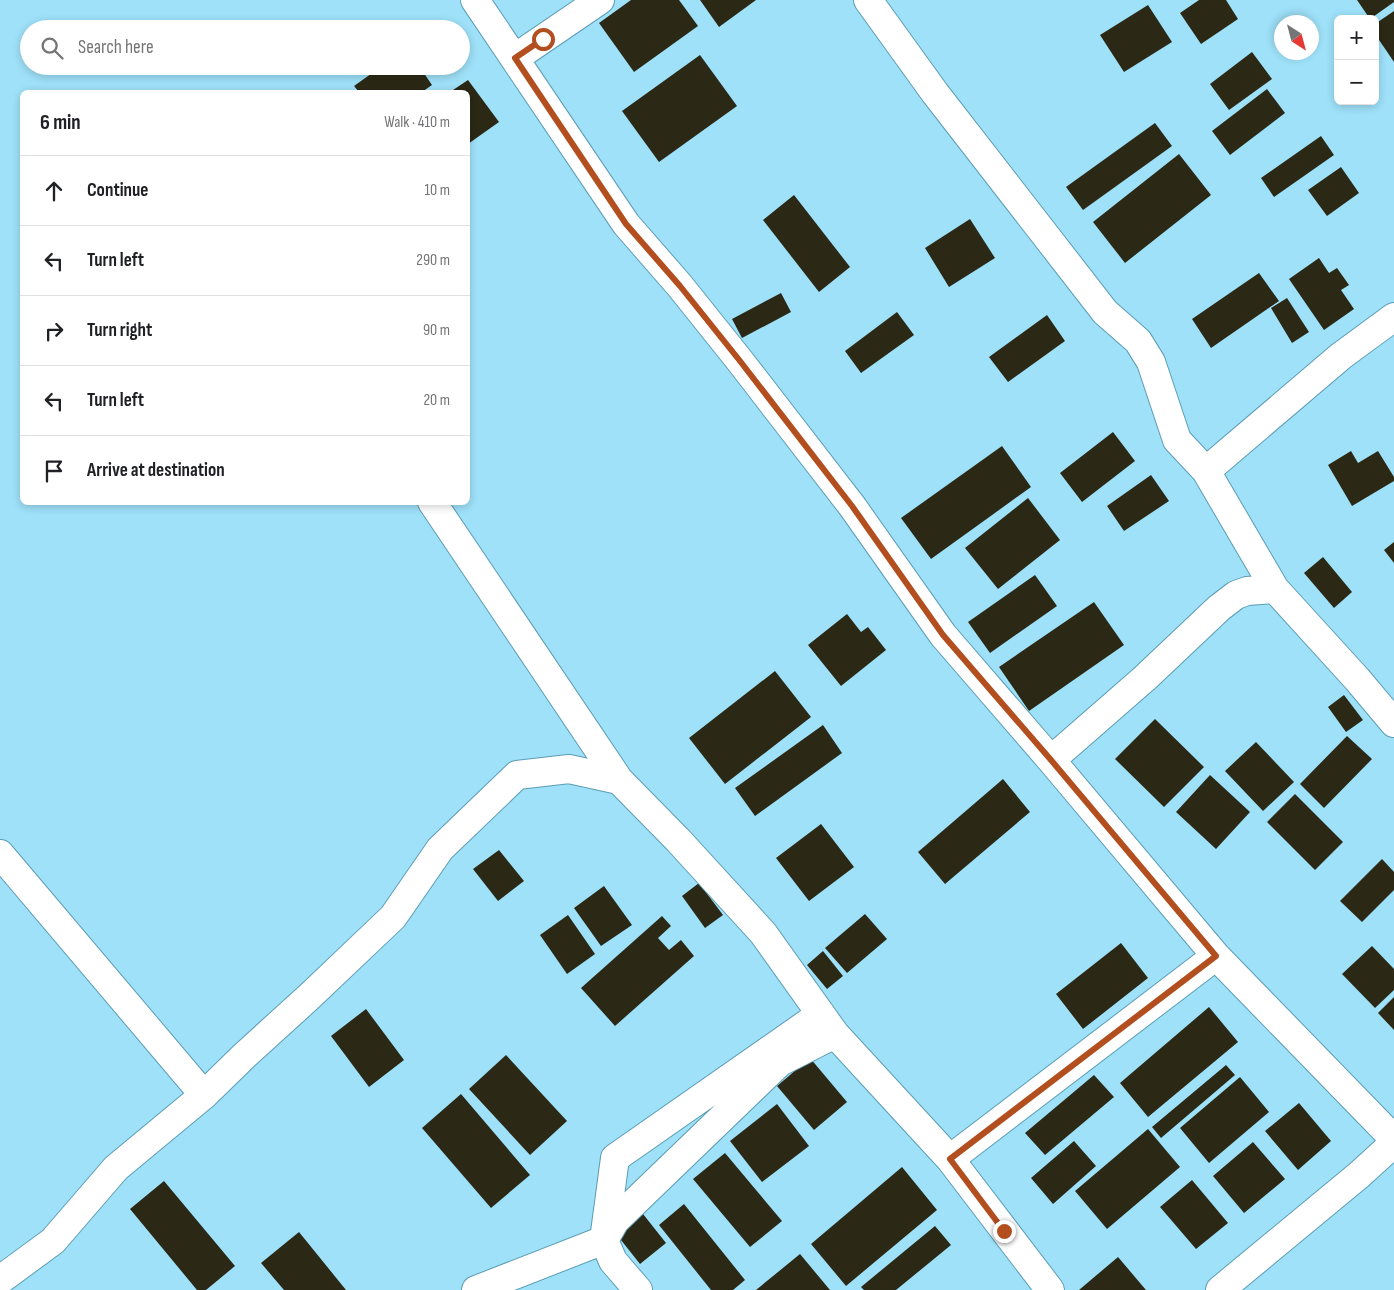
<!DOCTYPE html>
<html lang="en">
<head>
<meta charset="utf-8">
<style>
  body { margin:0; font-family:"Sofia Sans Condensed",sans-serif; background:#f6f6f6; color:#202124 }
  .controls { position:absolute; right:15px; top:15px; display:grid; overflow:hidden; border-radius:8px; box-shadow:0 2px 8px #0003 }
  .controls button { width:45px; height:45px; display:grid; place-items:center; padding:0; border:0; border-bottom:1px solid #e0e0e0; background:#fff; color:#202124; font:25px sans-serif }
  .compass { position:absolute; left:1274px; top:15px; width:45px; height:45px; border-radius:50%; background:#fff; box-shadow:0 2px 8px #0003; rotate:144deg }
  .stop { position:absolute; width:15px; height:15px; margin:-11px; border:4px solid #b34e1f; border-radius:50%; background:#fff }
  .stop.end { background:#b34e1f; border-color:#fff; box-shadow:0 1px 5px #0008 }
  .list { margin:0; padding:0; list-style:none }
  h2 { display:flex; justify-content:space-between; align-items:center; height:65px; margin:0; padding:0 20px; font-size:21px }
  h2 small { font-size:16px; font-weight:400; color:#757577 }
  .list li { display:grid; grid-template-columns:32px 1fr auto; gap:15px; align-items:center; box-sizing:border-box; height:70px; padding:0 20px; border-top:1px solid #e0e0e0 }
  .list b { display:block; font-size:19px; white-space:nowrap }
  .list em { font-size:16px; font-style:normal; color:#757577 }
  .icon { flex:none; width:28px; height:28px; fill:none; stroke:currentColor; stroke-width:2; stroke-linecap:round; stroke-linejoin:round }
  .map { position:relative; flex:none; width:1394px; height:1290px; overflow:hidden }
  .search { position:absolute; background:#fff; box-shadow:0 2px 8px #0003; left:20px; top:20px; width:450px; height:55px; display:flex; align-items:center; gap:12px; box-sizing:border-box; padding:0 18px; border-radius:28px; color:#757577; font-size:19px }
  .panel { position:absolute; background:#fff; box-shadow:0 2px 8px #0003; left:20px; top:90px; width:450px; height:415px; border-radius:8px }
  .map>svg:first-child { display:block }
  .building { fill:#2b2915 }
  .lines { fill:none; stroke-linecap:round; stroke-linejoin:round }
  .minor-casing { stroke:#5c9db4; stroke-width:30 }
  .minor { stroke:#fff; stroke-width:28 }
  .route { stroke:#b34e1f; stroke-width:6 }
</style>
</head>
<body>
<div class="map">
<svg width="1394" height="1290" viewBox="0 0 1394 1290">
  <rect width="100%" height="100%" fill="#9ee1f9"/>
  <path class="building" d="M 631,0 L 679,0 L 698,26 L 634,72 L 599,23 Z
    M 700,0 L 756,0 L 719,27 Z
    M 1199,0 L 1226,0 L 1238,19 L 1201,44 L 1180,13 Z
    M 1357,0 L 1394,0 L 1394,2 L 1370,19 Z
    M 1148,5 L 1172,42 L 1124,72 L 1100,35 Z
    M 1394,11 L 1394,62 L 1375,34 L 1375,24 Z
    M 1252,52 L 1272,79 L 1229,110 L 1210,84 Z
    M 700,55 L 737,106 L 659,162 L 622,111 Z
    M 382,66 L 419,66 L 432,85 L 422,92 L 359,92 L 354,86 Z
    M 468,80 L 499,122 L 468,144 L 468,92 L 450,92 Z
    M 1267,89 L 1285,113 L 1230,155 L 1212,131 Z
    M 1155,123 L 1172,146 L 1083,210 L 1066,187 Z
    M 1321,136 L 1334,155 L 1274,197 L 1261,178 Z
    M 1179,154 L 1211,195 L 1125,263 L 1093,222 Z
    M 1341,167 L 1359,193 L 1327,216 L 1308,190 Z
    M 794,195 L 850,267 L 819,292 L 763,220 Z
    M 970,219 L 995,258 L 949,287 L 925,248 Z
    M 1319,258 L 1329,273 L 1337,268 L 1349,285 L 1341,290 L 1354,309 L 1324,330 L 1289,279 Z
    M 1259,273 L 1279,301 L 1211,348 L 1192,319 Z
    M 781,293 L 791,312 L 742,338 L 732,319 Z
    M 1287,298 L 1309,332 L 1292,343 L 1271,308 Z
    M 897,312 L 914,335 L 861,373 L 845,351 Z
    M 1047,315 L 1065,341 L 1008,382 L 989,357 Z
    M 1113,432 L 1135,461 L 1082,502 L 1060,473 Z
    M 1002,446 L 1031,487 L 931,559 L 901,518 Z
    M 1351,451 L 1358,463 L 1378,451 L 1394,477 L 1394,481 L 1352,506 L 1328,465 Z
    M 1151,475 L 1169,501 L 1124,531 L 1107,506 Z
    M 1028,498 L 1060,540 L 998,589 L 965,548 Z
    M 1394,542 L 1394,563 L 1384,550 Z
    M 1323,557 L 1352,592 L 1334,608 L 1304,573 Z
    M 1035,575 L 1057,606 L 990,653 L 968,622 Z
    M 1094,602 L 1124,645 L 1029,711 L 999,667 Z
    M 847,614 L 861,632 L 868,627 L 886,650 L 841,686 L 808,645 Z
    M 775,671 L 811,717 L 725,784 L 689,738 Z
    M 1344,695 L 1363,720 L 1346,732 L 1328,707 Z
    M 1155,719 L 1204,767 L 1164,807 L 1115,759 Z
    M 823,725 L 842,753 L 755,816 L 735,788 Z
    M 1347,736 L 1372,759 L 1324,808 L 1300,784 Z
    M 1256,742 L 1294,782 L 1263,811 L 1225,771 Z
    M 1210,775 L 1250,812 L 1216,849 L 1176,812 Z
    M 1003,779 L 1030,812 L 945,884 L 918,852 Z
    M 1295,794 L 1343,842 L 1315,870 L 1267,822 Z
    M 821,824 L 854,867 L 809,901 L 776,858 Z
    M 499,850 L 524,881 L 498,901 L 473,869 Z
    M 1382,859 L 1394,872 L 1394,890 L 1362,922 L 1340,901 Z
    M 699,883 L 723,915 L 705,928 L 682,896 Z
    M 604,886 L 632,925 L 601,946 L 574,908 Z
    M 865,914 L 887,939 L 847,973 L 825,948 Z
    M 568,915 L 595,954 L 567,974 L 540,935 Z
    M 662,916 L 671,926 L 658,938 L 669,950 L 681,940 L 694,956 L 615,1026 L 581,988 Z
    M 1121,943 L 1148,978 L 1083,1029 L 1056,994 Z
    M 1372,946 L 1394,969 L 1394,990 L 1375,1008 L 1342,974 Z
    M 823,951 L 843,976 L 827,989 L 807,965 Z
    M 1394,997 L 1394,1030 L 1378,1013 Z
    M 1209,1007 L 1238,1042 L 1148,1117 L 1120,1083 Z
    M 366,1009 L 404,1060 L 369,1087 L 331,1036 Z
    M 506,1055 L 567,1121 L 530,1155 L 469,1089 Z
    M 810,1058 L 847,1102 L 814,1130 L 777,1086 Z
    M 1226,1065 L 1235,1075 L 1161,1138 L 1152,1127 Z
    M 1094,1075 L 1114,1097 L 1045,1155 L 1025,1133 Z
    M 1240,1077 L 1269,1112 L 1209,1163 L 1180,1128 Z
    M 461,1094 L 530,1175 L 491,1208 L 422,1128 Z
    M 1299,1103 L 1331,1141 L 1298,1170 L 1265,1131 Z
    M 777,1104 L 809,1146 L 762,1182 L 730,1141 Z
    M 1148,1129 L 1180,1167 L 1107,1229 L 1075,1191 Z
    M 1074,1141 L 1096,1166 L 1053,1204 L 1031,1178 Z
    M 1253,1142 L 1285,1179 L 1244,1213 L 1213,1176 Z
    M 725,1153 L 782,1221 L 750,1247 L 693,1179 Z
    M 902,1167 L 937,1210 L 846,1286 L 811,1244 Z
    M 1192,1180 L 1228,1223 L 1196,1249 L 1160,1207 Z
    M 164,1181 L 235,1266 L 206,1290 L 197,1290 L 130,1209 Z
    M 684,1204 L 745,1280 L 733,1290 L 711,1290 L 659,1225 Z
    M 643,1214 L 666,1243 L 640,1264 L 617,1235 Z
    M 935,1226 L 951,1245 L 896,1290 L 864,1290 L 861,1287 Z
    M 299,1232 L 346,1290 L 284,1290 L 261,1263 Z
    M 800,1254 L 830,1290 L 756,1290 Z
    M 1118,1257 L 1146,1290 L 1079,1290 Z"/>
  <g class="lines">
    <defs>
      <path id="minor" d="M 475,0 L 626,224 L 680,286 L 740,361 L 852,506 L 943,635 L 1051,760 L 1216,956 L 1394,1139
        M 868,0 L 935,93 L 1105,312 L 1138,341 L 1151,362 L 1177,440 L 1206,471 L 1275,589 L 1357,679 L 1394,723
        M 515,58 L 600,0
        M 1206,471 L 1341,356 L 1394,317
        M 432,502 L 619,780
        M 1051,760 L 1145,678 L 1219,608 L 1236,595 L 1247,591 L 1275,589
        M 0,854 L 204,1095
        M 950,1159 L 1216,956
        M 0,1280 L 53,1241 L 116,1168 L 204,1095 L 244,1056 L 311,995 L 393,917 L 440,849 L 517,775 L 569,769 L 619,780 L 678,840 L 763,933 L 835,1034 L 950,1159 L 1050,1290
        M 476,1290 L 604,1240 L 615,1158 L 821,1014
        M 638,1290 L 613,1261 L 604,1240 L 615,1221 L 780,1062 L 835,1034
        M 1220,1290 L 1359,1175 L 1394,1143"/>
    </defs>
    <use href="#minor" class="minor-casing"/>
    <use href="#minor" class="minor"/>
  </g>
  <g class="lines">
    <path class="route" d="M 543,39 L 515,58 L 626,224 L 680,286 L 740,361 L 852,506 L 943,635 L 1051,760 L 1216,956 L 950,1159 L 1004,1231"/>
  </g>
</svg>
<div class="controls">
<button>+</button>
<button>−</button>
</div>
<svg class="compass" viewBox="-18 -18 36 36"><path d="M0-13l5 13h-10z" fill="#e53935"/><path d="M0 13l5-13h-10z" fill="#757577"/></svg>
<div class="stop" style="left:543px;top:39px"></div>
<div class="stop end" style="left:1004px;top:1231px"></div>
<div class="search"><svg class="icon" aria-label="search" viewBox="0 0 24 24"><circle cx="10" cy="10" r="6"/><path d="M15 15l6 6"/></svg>Search here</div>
<section class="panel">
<h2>6 min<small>Walk · 410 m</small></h2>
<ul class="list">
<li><svg class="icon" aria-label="ahead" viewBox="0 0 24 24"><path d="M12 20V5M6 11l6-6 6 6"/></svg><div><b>Continue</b></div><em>10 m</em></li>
<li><svg class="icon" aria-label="left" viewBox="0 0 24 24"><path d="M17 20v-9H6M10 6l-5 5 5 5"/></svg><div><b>Turn left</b></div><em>290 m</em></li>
<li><svg class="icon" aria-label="right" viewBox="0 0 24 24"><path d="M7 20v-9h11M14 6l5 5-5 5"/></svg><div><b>Turn right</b></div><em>90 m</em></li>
<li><svg class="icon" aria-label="left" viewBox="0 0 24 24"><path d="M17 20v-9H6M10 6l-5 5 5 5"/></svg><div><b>Turn left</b></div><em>20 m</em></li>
<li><svg class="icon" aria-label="arrive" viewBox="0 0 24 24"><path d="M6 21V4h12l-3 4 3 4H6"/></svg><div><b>Arrive at destination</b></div></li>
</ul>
</section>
</div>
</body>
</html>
